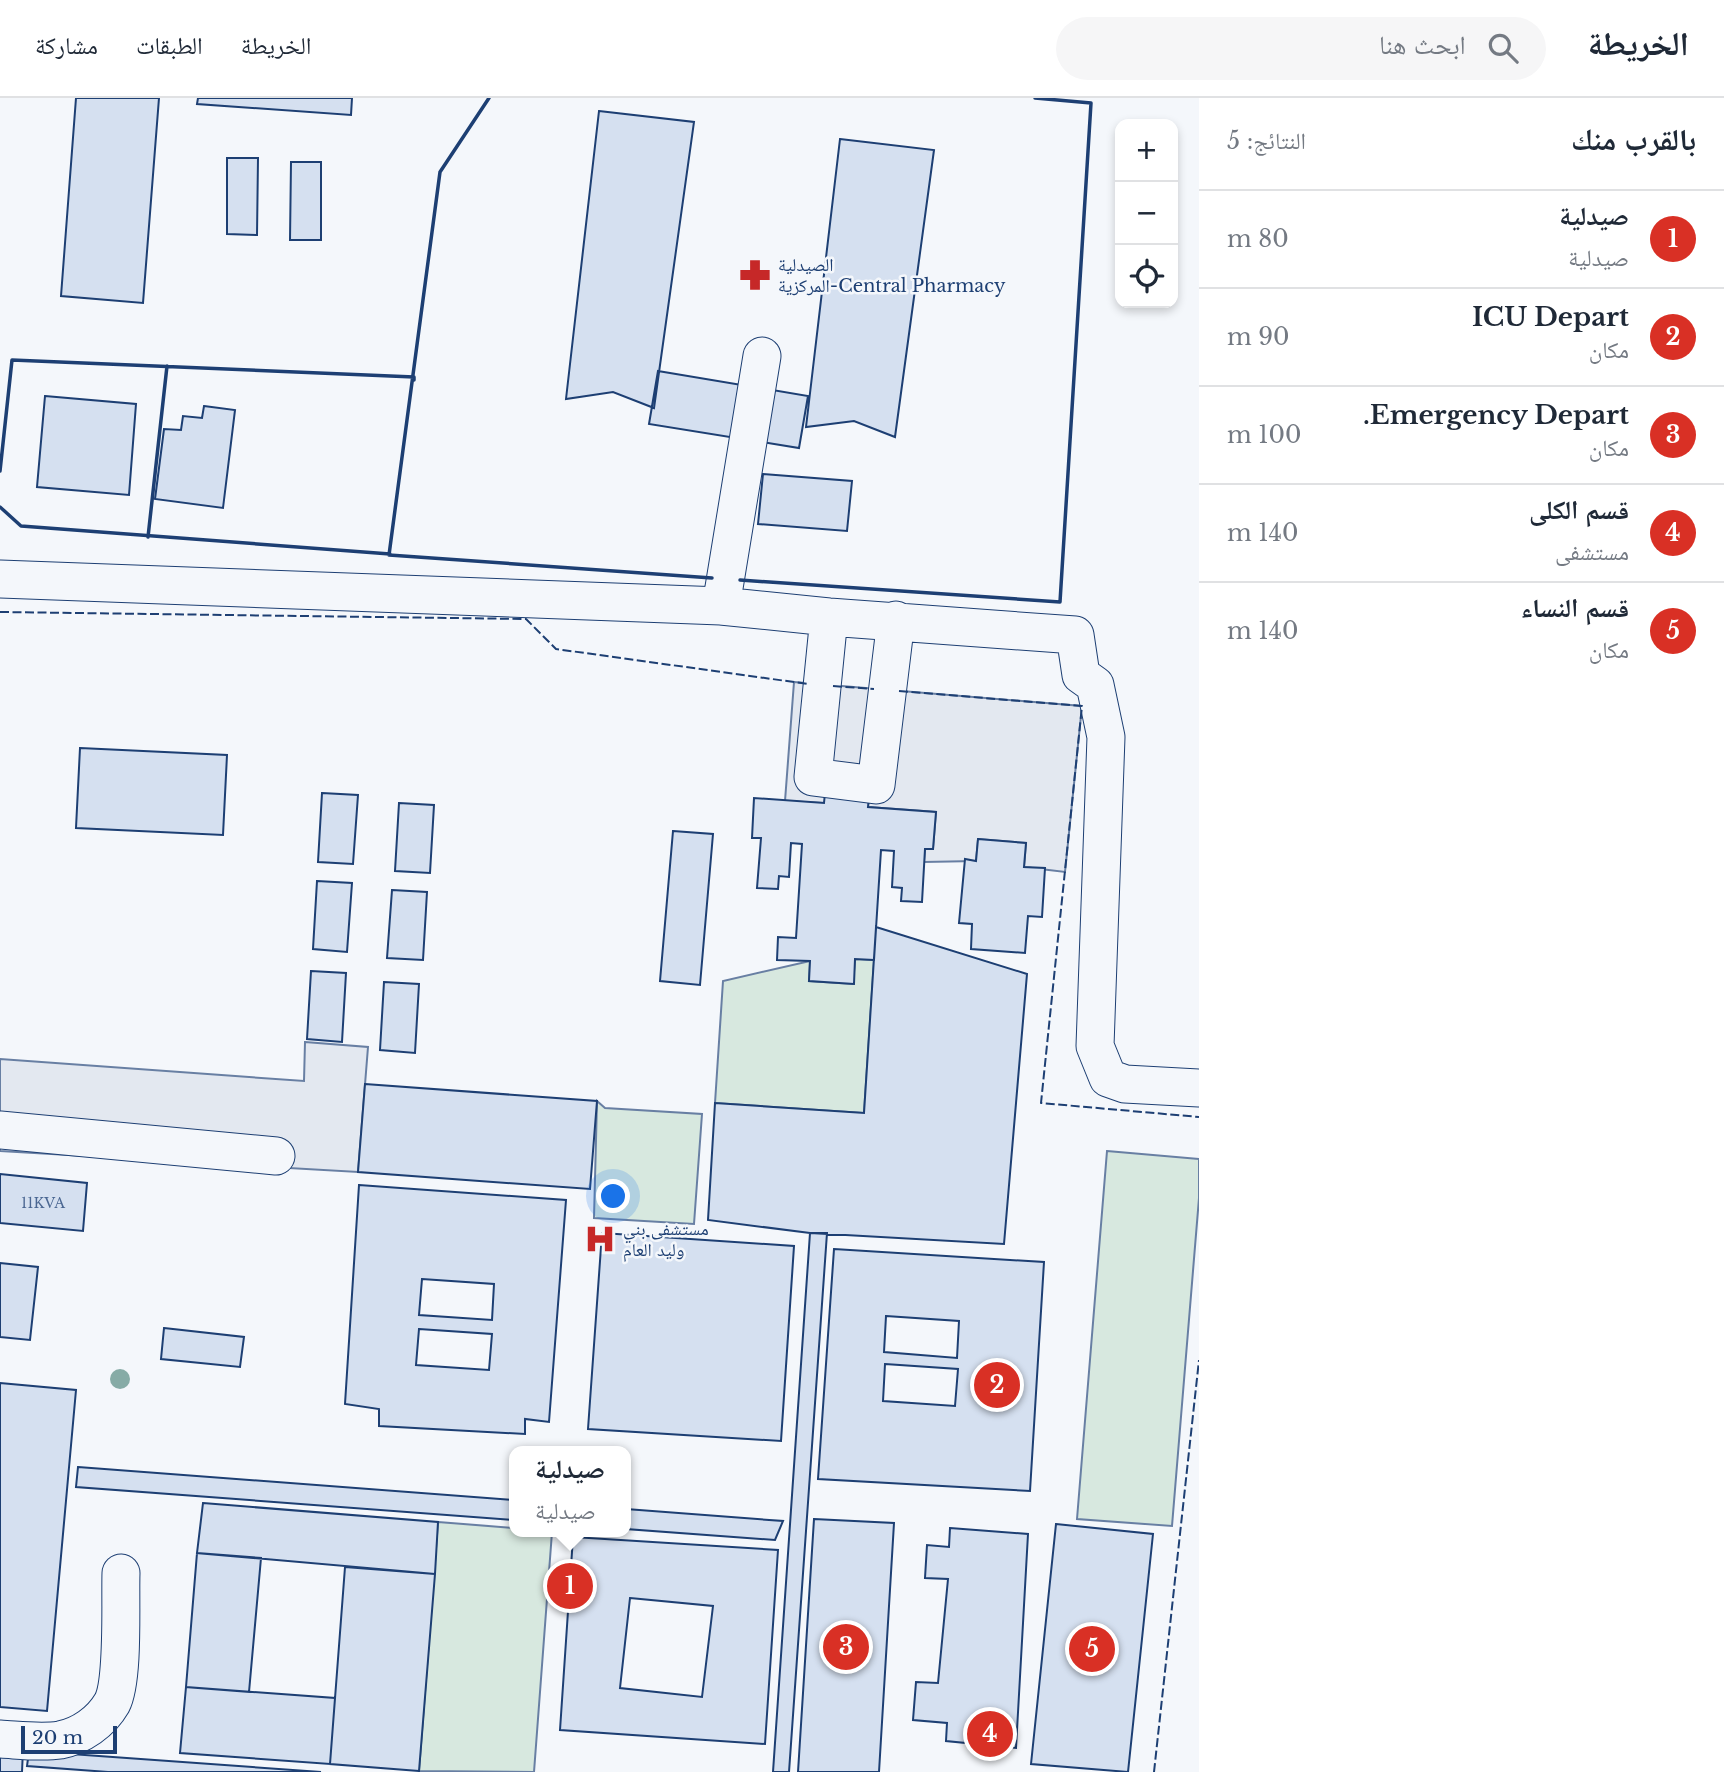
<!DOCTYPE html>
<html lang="ar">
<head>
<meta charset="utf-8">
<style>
  body { margin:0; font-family:"Libre Baskerville","Noto Naskh Arabic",serif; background:#f6f6f7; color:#1f2937; direction:rtl }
  .controls { position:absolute; right:21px; top:21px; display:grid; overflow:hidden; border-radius:14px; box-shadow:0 4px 10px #0003 }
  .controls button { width:63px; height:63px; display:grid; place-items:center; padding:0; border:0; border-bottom:2px solid #e0e1e3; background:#fff; color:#1f2937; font:35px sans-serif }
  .scale { position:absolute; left:21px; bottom:18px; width:96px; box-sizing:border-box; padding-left:7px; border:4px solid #1d3f73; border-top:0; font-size:19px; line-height:24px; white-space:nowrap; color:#1d3f73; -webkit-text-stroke:5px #f4f7fb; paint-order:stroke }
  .you { position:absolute; left:614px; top:1099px; width:24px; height:24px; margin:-18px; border:5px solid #fff; border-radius:50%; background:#1a73e8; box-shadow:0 0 0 10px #1a73e833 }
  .badge { display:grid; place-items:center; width:46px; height:46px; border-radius:50%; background:#d93025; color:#fff; font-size:23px; font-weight:700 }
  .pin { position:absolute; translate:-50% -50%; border:4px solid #fff; box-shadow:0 2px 7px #0006 }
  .popup { position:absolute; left:509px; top:1348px; width:122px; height:91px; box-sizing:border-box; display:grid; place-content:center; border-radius:14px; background:#fff; filter:drop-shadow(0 2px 5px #0005); font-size:23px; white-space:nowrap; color:#747a83 }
  .popup b { font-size:26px; color:#1f2937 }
  .popup::after { content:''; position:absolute; left:50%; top:100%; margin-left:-14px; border:14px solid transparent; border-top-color:#fff }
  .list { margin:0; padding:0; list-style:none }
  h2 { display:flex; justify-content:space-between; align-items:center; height:91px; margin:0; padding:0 28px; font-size:30px }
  h2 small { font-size:23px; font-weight:400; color:#747a83 }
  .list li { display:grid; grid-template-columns:46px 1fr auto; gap:21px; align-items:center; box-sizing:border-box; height:98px; padding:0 28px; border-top:2px solid #e0e1e3 }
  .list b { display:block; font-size:26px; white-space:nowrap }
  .list p { margin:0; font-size:23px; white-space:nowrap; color:#747a83 }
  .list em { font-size:23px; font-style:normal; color:#747a83 }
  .icon { flex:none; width:38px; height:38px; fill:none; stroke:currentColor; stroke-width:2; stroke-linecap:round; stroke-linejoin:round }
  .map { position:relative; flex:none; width:1199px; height:1674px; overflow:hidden; direction:ltr }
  header { display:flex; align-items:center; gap:42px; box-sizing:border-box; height:98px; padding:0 35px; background:#fff; border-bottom:2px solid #e0e1e3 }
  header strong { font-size:33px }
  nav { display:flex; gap:38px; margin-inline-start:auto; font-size:24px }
  .search { width:490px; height:63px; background:#f6f6f7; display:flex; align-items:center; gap:18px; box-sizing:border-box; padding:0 24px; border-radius:38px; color:#747a83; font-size:26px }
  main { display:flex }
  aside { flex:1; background:#fff }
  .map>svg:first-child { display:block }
  .green { fill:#d7e8df; stroke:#687fa3; stroke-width:2 }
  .parking { fill:#e3e8f0; stroke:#687fa3; stroke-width:2 }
  .building { fill:#d5e0f0; stroke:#1d3f73; stroke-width:2; fill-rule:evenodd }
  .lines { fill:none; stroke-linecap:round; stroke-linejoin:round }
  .minor-casing { stroke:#1d3f73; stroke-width:39 }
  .minor { stroke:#f4f7fb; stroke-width:37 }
  .fence { stroke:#1d3f73; stroke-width:2; stroke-dasharray:9 3.5; stroke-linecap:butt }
  .wall { stroke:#1d3f73; stroke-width:3.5 }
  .tree { fill:#86aba6 }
  .labels { text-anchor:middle; stroke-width:5; stroke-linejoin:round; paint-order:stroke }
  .number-label { font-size:14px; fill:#4b6792 }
  .poi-label { font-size:18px; fill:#1d3f73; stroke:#f4f7fb; text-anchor:start }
</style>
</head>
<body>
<header>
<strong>الخريطة</strong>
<div class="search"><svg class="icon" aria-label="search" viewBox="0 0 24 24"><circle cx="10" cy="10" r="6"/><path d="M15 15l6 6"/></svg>ابحث هنا</div>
<nav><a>الخريطة</a><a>الطبقات</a><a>مشاركة</a></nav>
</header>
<main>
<aside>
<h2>بالقرب منك<small>النتائج: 5</small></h2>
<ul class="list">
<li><span class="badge">1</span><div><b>صيدلية</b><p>صيدلية</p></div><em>80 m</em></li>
<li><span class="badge">2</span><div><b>ICU Depart</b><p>مكان</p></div><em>90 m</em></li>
<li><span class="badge">3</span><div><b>Emergency Depart.</b><p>مكان</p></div><em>100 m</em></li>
<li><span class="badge">4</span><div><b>قسم الكلى</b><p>مستشفى</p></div><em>140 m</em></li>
<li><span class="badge">5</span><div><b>قسم النساء</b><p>مكان</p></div><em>140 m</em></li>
</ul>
</aside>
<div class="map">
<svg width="1199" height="1674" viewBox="0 0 1199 1674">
  <rect width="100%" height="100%" fill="#f4f7fb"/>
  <path class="green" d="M 855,861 L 874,862 L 864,1015 L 715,1005 L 723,883 L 810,863 L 809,883 L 853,886 Z
    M 597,1003 L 605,1010 L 702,1016 L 694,1126 L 594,1120 Z
    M 1107,1053 L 1199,1061 L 1199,1100 L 1172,1428 L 1077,1421 Z
    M 438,1424 L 514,1430 L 514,1434 L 552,1434 L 534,1674 L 419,1673 Z"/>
  <path class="parking" d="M 794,584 L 1082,608 L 1065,774 L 1024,769 L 1026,745 L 978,741 L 976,763 L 924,764 L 925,751 L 933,751 L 936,714 L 868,709 L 870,689 L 824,705 L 785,703 Z
    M 305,944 L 368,949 L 358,1074 L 0,1053 L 0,961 L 304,983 Z"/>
  <path class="building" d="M 76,0 L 159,0 L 143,205 L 61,198 Z
    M 198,0 L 352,0 L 351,17 L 197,6 Z
    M 599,13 L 694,24 L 654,310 L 613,294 L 566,301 Z
    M 840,41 L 934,52 L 895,339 L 854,323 L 806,329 Z
    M 227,60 L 258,60 L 257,137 L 227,136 Z
    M 291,64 L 321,64 L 321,142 L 290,142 Z
    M 658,273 L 808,298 L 799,350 L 649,326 Z
    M 45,298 L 136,306 L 129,397 L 37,389 Z
    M 204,308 L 235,312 L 223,410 L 155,401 L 164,331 L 181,332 L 183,318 L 202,320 Z
    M 763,376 L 852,383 L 847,433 L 758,426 Z
    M 80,650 L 227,657 L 223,737 L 76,730 Z
    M 826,685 L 870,688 L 868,709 L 936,714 L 933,751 L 925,751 L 922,804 L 901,803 L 902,790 L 892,789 L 894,753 L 881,752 L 874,862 L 855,861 L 854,886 L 809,883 L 810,863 L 777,862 L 778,839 L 796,840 L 802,746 L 791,745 L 789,779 L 779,778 L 778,791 L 757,790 L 761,740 L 752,740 L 754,700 L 824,705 Z
    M 322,695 L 358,697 L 353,766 L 318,764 Z
    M 399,705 L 434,707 L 430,775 L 395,773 Z
    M 673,733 L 713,736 L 700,887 L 660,883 Z
    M 978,741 L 1026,745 L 1024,769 L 1045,770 L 1042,819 L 1028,818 L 1025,855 L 971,851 L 972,826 L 959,825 L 965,761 L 976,763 Z
    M 317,783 L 352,785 L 347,854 L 313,851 Z
    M 392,792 L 427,794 L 423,862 L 387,860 Z
    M 876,829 L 1027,876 L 1004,1146 L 810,1135 L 708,1122 L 715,1005 L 864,1015 Z
    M 311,873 L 346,875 L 342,944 L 307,941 Z
    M 384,884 L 419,886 L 415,955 L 380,952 Z
    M 365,986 L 597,1003 L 590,1091 L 358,1074 Z
    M 0,1076 L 87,1085 L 83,1133 L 0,1125 Z
    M 359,1087 L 566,1102 L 549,1324 L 525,1321 L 525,1336 L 379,1328 L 379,1311 L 345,1306 ZM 422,1181 L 494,1186 L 492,1222 L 419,1217 ZM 419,1231 L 492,1236 L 489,1272 L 416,1267 Z
    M 602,1135 L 794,1148 L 781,1343 L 588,1331 Z
    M 810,1135 L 827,1135 L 789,1674 L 773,1674 Z
    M 834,1151 L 1044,1164 L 1030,1393 L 818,1381 ZM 886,1218 L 959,1223 L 957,1260 L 884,1254 ZM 885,1266 L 958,1271 L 955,1308 L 883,1303 Z
    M 0,1165 L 38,1169 L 30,1242 L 0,1239 Z
    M 164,1230 L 244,1239 L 240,1269 L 161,1261 Z
    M 0,1285 L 76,1292 L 47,1613 L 0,1609 Z
    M 78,1369 L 514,1402 L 514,1422 L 76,1389 Z
    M 203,1405 L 438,1424 L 435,1476 L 197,1455 Z
    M 626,1411 L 783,1423 L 775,1442 L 626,1431 Z
    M 814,1421 L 894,1425 L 879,1674 L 798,1674 Z
    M 1056,1426 L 1153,1436 L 1128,1674 L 1031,1666 Z
    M 950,1430 L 1028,1436 L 1016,1650 L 946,1643 L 947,1625 L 913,1622 L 916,1584 L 938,1585 L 948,1481 L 925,1480 L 927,1447 L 949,1449 Z
    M 573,1439 L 778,1452 L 765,1646 L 560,1632 ZM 630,1500 L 713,1508 L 702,1599 L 620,1590 Z
    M 197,1455 L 261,1460 L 249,1594 L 186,1589 Z
    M 345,1469 L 435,1476 L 419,1673 L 330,1666 Z
    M 186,1589 L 335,1600 L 330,1666 L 180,1655 Z
    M 0,1650 L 23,1651 L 22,1674 L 0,1674 Z
    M 29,1653 L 321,1674 L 108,1674 L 27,1668 Z"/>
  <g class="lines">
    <defs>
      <path id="minor" d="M 0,481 L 721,508 L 829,519 L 1075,537 L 1081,577 L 1095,587 L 1106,639 L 1095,948 L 1108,980 L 1125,986 L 1199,990
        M 721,508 L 762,258
        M 829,519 L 813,679 L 876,687 L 896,522
        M 0,1032 L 276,1058
        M 0,1641 C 19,1642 41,1645 60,1642 C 81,1638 101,1624 112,1605 C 124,1582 120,1504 121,1475"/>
    </defs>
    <use href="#minor" class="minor-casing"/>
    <use href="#minor" class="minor"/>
    <path class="fence" d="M 0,514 L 526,521 L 556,551 L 808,586
      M 833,588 L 874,591
      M 899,593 L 1082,608 L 1041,1005 L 1199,1019
      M 1154,1674 L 1199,1262"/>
    <path class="wall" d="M 489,0 L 440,74 L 389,457 L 712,480
      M 0,373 L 12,262 L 414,279 L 414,282
      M 0,409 L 21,428 L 390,456
      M 148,439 L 167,268
      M 740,482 L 1060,504 L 1091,5 L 1035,0"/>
  </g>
  <circle class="tree" cx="120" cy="1281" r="10"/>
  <defs>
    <symbol id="pharmacy-bare" viewBox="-9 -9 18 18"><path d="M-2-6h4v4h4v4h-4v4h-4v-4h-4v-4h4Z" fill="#c62828" stroke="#f4f7fb" stroke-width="2.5" paint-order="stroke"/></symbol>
    <symbol id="hospital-bare" viewBox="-9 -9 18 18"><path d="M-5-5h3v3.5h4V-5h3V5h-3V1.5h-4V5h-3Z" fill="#c62828" stroke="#f4f7fb" stroke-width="2.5" paint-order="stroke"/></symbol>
  </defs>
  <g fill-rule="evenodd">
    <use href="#pharmacy-bare" x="733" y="155" width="44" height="44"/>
    <use href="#hospital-bare" x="578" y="1119" width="44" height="44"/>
  </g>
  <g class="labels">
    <g class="number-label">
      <text x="43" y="1110">11KVA</text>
    </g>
    <g class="poi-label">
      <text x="778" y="173">الصيدلية<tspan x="778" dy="21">المركزية-Central Pharmacy</tspan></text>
      <text x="623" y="1137">مستشفى بني<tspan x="623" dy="21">وليد العام</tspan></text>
    </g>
  </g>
</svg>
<div class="controls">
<button>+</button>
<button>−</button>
<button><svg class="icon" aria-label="locate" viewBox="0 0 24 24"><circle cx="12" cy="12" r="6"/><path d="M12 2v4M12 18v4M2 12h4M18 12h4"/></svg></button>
</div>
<div class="scale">20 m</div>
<div class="you"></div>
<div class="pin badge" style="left:570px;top:1488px">1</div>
<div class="popup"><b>صيدلية</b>صيدلية</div>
<div class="pin badge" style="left:997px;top:1287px">2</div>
<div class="pin badge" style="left:846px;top:1549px">3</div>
<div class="pin badge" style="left:990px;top:1636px">4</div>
<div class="pin badge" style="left:1092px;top:1551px">5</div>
</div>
</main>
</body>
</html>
